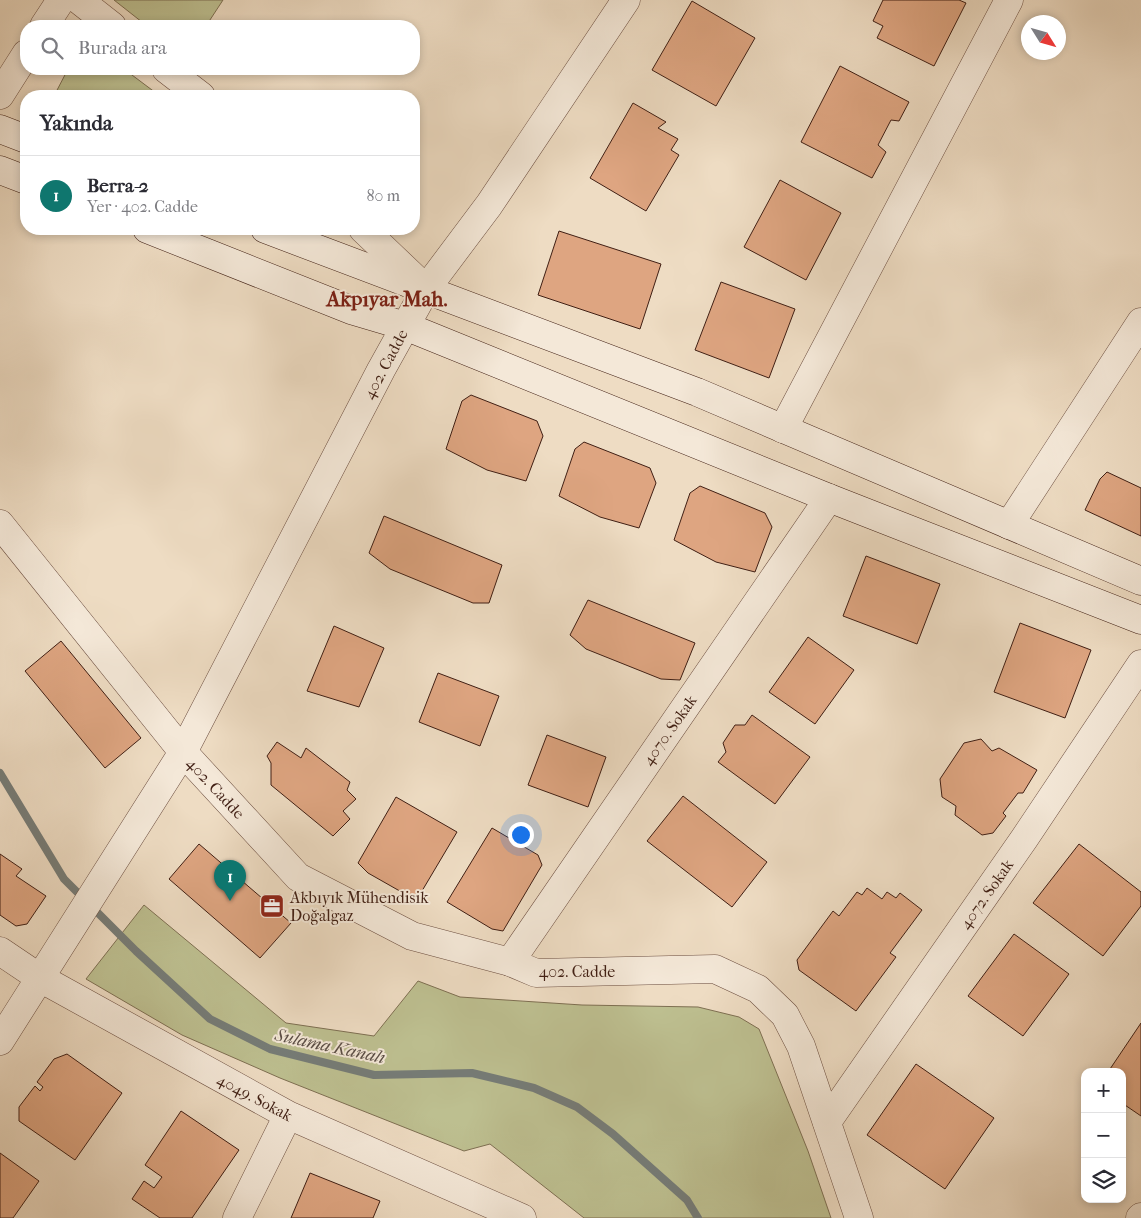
<!DOCTYPE html>
<html lang="tr">
<head>
<meta charset="utf-8">
<style>
  body { margin:0; font-family:"IM FELL French Canon",serif; background:#f2f2f3; color:#2b2b33 }
  .controls { position:absolute; right:15px; bottom:15px; display:grid; overflow:hidden; border-radius:10px; box-shadow:0 2px 8px #0003 }
  .controls button { width:45px; height:45px; display:grid; place-items:center; padding:0; border:0; border-bottom:1px solid #e1e1e2; background:#fff; color:#2b2b33; font:25px sans-serif }
  .compass { position:absolute; left:1021px; top:15px; width:45px; height:45px; border-radius:50%; background:#fff; box-shadow:0 2px 8px #0003; rotate:127deg }
  .you { position:absolute; left:520px; top:834px; width:18px; height:18px; margin:-12px; border:4px solid #fff; border-radius:50%; background:#1a73e8; box-shadow:0 0 0 8px #1a73e833 }
  .badge { display:grid; place-items:center; width:32px; height:32px; border-radius:50%; background:#0f766e; color:#fff; font-size:16px; font-weight:700 }
  .pin { position:absolute; translate:-50% -41px; filter:drop-shadow(0 1px 2px #0008) }
  .pin::after { content:''; position:absolute; top:26px; width:18px; height:15px; background:inherit; clip-path:polygon(0 0,100% 0,50% 100%) }
  .list { margin:0; padding:0; list-style:none }
  h2 { display:flex; justify-content:space-between; align-items:center; height:65px; margin:0; padding:0 20px; font-size:21px }
  h2 small { font-size:16px; font-weight:400; color:#7c7c81 }
  .list li { display:grid; grid-template-columns:32px 1fr auto; gap:15px; align-items:center; box-sizing:border-box; height:80px; padding:0 20px; border-top:1px solid #e1e1e2 }
  .list b { display:block; font-size:19px; white-space:nowrap }
  .list p { margin:0; font-size:16px; white-space:nowrap; color:#7c7c81 }
  .list em { font-size:16px; font-style:normal; color:#7c7c81 }
  .icon { flex:none; width:28px; height:28px; fill:none; stroke:currentColor; stroke-width:2; stroke-linecap:round; stroke-linejoin:round }
  .map { position:relative; flex:none; width:1141px; height:1218px; overflow:hidden }
  .search { position:absolute; background:#fff; box-shadow:0 2px 8px #0003; left:20px; top:20px; width:400px; height:55px; display:flex; align-items:center; gap:12px; box-sizing:border-box; padding:0 18px; border-radius:20px; color:#7c7c81; font-size:19px }
  .panel { position:absolute; background:#fff; box-shadow:0 2px 8px #0003; left:20px; top:90px; width:400px; height:145px; border-radius:20px }
  .map>svg:first-child { display:block }
  .green { fill:#bdbf90; stroke:#7e6f52 }
  .lines { fill:none; stroke-linecap:round; stroke-linejoin:round }
  .stream { stroke:#767c77; stroke-width:8 }
  .building { fill:#dea581; stroke:#401f14 }
  .minor-casing { stroke:#6c4e40; stroke-width:29 }
  .tertiary-casing { stroke:#6c4e40; stroke-width:29 }
  .secondary-casing { stroke:#401f14; stroke-width:29 }
  .minor { stroke:#f4e8d8; stroke-width:28 }
  .tertiary { stroke:#f4e8d8; stroke-width:28 }
  .secondary { stroke:#f4e8d8; stroke-width:28 }
  .labels { text-anchor:middle; stroke-width:4; stroke-linejoin:round; paint-order:stroke }
  .street-label { font-size:16px; fill:#401f14; stroke:#f4e8d8 }
  .poi-label { font-size:16px; fill:#401f14; stroke:#f4e8d8; text-anchor:start }
  .water-label { font-size:18px; font-style:italic; fill:#5b4e46; stroke:#f4e8d8 }
  .district-label { font-size:21px; font-weight:bold; fill:#7a1f14; stroke:#f4e8d8 }
</style>
</head>
<body>
<div class="map">
<svg width="1141" height="1218" viewBox="0 0 1141 1218">
  <rect width="100%" height="100%" fill="#eedcc3"/>
  <filter id="stains"><feTurbulence type="fractalNoise" baseFrequency=".004" numOctaves="4"/><feColorMatrix values="0 0 0 0 .2 0 0 0 0 .09 0 0 0 0 .02 0 0 0 .5 -.17"/></filter>
  <radialGradient id="worn" r=".72"><stop offset=".6" stop-color="#630" stop-opacity="0"/><stop offset="1" stop-color="#630" stop-opacity=".3"/></radialGradient>
  <path class="green" d="M 114,0 L 223,0 L 206,26 L 147,26 Z
    M 68,69 L 124,69 L 160,96 L 54,96 Z
    M 144,905 L 286,1023 L 374,1036 L 418,981 L 460,997 L 582,1005 L 698,1007 L 739,1017 L 759,1029 L 808,1151 L 831,1218 L 584,1218 L 490,1144 L 464,1151 L 280,1078 L 182,1035 L 86,979 Z"/>
  <g class="lines">
    <path class="stream" d="M 0,773 L 64,879 L 136,951 L 210,1019 L 270,1049 L 374,1075 L 472,1073 L 534,1088 L 577,1107 L 613,1134 L 687,1200 L 698,1218"/>
  </g>
  <path class="building" d="M 883,0 L 959,0 L 966,3 L 934,66 L 877,38 L 883,26 L 873,21 Z
    M 692,1 L 755,38 L 716,106 L 652,70 Z
    M 840,66 L 909,102 L 899,121 L 891,120 L 878,145 L 886,152 L 872,178 L 801,142 Z
    M 633,103 L 666,122 L 658,128 L 678,139 L 671,150 L 679,155 L 646,211 L 590,178 Z
    M 780,180 L 841,213 L 806,280 L 744,247 Z
    M 559,231 L 661,264 L 640,329 L 538,295 Z
    M 721,282 L 795,309 L 769,378 L 695,350 Z
    M 471,395 L 537,421 L 543,436 L 526,481 L 487,470 L 446,449 L 462,401 Z
    M 584,442 L 650,468 L 656,483 L 639,528 L 600,517 L 559,496 L 575,449 Z
    M 1107,472 L 1141,488 L 1141,536 L 1085,510 L 1100,479 Z
    M 700,486 L 765,513 L 772,527 L 755,572 L 716,562 L 674,540 L 690,493 Z
    M 384,516 L 502,565 L 489,603 L 473,603 L 390,569 L 369,553 Z
    M 866,556 L 940,584 L 917,644 L 843,616 Z
    M 588,600 L 695,643 L 680,680 L 661,679 L 586,649 L 570,635 Z
    M 1020,623 L 1091,650 L 1065,718 L 994,692 Z
    M 334,626 L 384,648 L 359,707 L 307,691 Z
    M 808,637 L 854,670 L 815,724 L 769,692 Z
    M 61,641 L 141,738 L 105,768 L 25,671 Z
    M 438,673 L 499,696 L 480,746 L 419,722 Z
    M 752,715 L 810,757 L 775,804 L 718,762 L 726,752 L 723,743 L 735,725 L 745,725 Z
    M 547,735 L 606,757 L 588,807 L 528,785 Z
    M 981,739 L 992,751 L 999,748 L 1037,770 L 1023,793 L 1018,793 L 1003,813 L 1006,816 L 993,833 L 982,835 L 955,815 L 956,806 L 942,797 L 940,779 L 964,743 Z
    M 277,742 L 301,758 L 306,748 L 350,782 L 347,790 L 356,799 L 343,811 L 350,819 L 333,836 L 271,785 L 271,763 L 267,756 Z
    M 683,796 L 767,862 L 732,907 L 647,841 Z
    M 396,797 L 457,832 L 419,896 L 405,894 L 368,873 L 358,863 Z
    M 492,828 L 538,855 L 542,865 L 503,931 L 492,929 L 447,902 Z
    M 199,844 L 291,923 L 260,958 L 169,879 Z
    M 1079,844 L 1141,892 L 1141,906 L 1103,956 L 1033,903 Z
    M 0,854 L 22,869 L 16,876 L 46,896 L 27,924 L 16,926 L 0,915 Z
    M 867,888 L 882,899 L 887,892 L 896,898 L 900,893 L 922,910 L 890,953 L 896,957 L 856,1011 L 799,970 L 797,960 L 833,911 L 839,916 L 857,892 L 862,895 Z
    M 1014,934 L 1069,974 L 1023,1036 L 968,996 Z
    M 1141,1023 L 1141,1116 L 1122,1103 L 1122,1072 L 1108,1072 Z
    M 67,1054 L 122,1093 L 75,1160 L 19,1121 L 19,1107 L 35,1086 L 40,1091 L 43,1087 L 37,1082 L 54,1059 Z
    M 916,1064 L 994,1118 L 945,1189 L 867,1135 Z
    M 181,1111 L 239,1150 L 192,1218 L 160,1218 L 132,1199 L 144,1181 L 154,1188 L 162,1177 L 145,1165 Z
    M 0,1153 L 39,1181 L 13,1218 L 0,1218 Z
    M 310,1173 L 380,1201 L 373,1218 L 291,1218 Z"/>
  <g class="lines">
    <defs>
      <path id="minor" d="M 79,0 L 112,26
        M 44,26 L 61,0
        M 166,69 L 201,96
        M 0,95 L 26,54
        M 363,229 L 426,289
        M 783,429 L 1009,0
        M 1009,525 L 1141,322
        M 0,951 L 40,978 L 288,1115 L 522,1218
        M 510,962 L 829,498
        M 827,1122 L 1024,839 L 1141,664
        M 237,1218 L 288,1115"/>
      <path id="tertiary" d="M 0,524 L 183,752 L 298,877 L 412,936 L 510,962 L 536,973 L 715,969 L 758,989 L 785,1015 L 801,1046 L 859,1218
        M 0,1041 L 183,752 L 381,370 L 426,289 L 489,205 L 626,0
        M 1140,1218 L 1141,1217"/>
      <path id="secondary" d="M 0,129 L 26,139
        M 0,170 L 26,180
        M 147,229 L 351,310 L 405,326 L 829,498 L 1141,620
        M 265,229 L 697,392 L 1141,581"/>
    </defs>
    <use href="#minor" class="minor-casing"/>
    <use href="#tertiary" class="tertiary-casing"/>
    <use href="#secondary" class="secondary-casing"/>
    <use href="#minor" class="minor"/>
    <use href="#tertiary" class="tertiary"/>
    <use href="#secondary" class="secondary"/>
  </g>
  <defs>
    <symbol id="office-square" viewBox="-11 -11 22 22"><rect x="-9" y="-9" width="18" height="18" rx="4" fill="#8f2418" stroke="#f4e8d8"/><path d="M-6-3h4V-5.5h4V-3h4V5H-6ZM-1-4.5V-3h2v-1.5ZM-6 0V1H6V0Z" fill="#fff"/></symbol>
  </defs>
  <g fill-rule="evenodd">
    <use href="#office-square" x="258" y="892" width="28" height="28"/>
  </g>
  <g class="labels">
    <g class="street-label">
      <text transform="translate(385 364) rotate(-62)" y="6">402. Cadde</text>
      <text transform="translate(669 730) rotate(-55)" y="6">4070. Sokak</text>
      <text transform="translate(216 788) rotate(47)" y="6">402. Cadde</text>
      <text transform="translate(986 894) rotate(-55)" y="6">4072. Sokak</text>
      <text x="577" y="977">402. Cadde</text>
      <text transform="translate(255 1097) rotate(28)" y="6">4049. Sokak</text>
    </g>
    <g class="poi-label">
      <text x="290" y="903">Akbıyık Mühendisik<tspan x="290" dy="18">Doğalgaz</tspan></text>
    </g>
    <g class="water-label">
      <text transform="translate(330 1046) rotate(12)" y="6">Sulama Kanalı</text>
    </g>
    <g class="district-label">
      <text x="387" y="306">Akpıyar Mah.</text>
    </g>
  </g>
  <rect width="100%" height="100%" filter="url(#stains)"/>
  <rect width="100%" height="100%" fill="url(#worn)"/>
</svg>
<div class="controls">
<button>+</button>
<button>−</button>
<button><svg class="icon" aria-label="layers" viewBox="0 0 24 24"><path d="M12 4l9 5-9 5-9-5zM3 14l9 5 9-5"/></svg></button>
</div>
<svg class="compass" viewBox="-18 -18 36 36"><path d="M0-13l5 13h-10z" fill="#e53935"/><path d="M0 13l5-13h-10z" fill="#7c7c81"/></svg>
<div class="you"></div>
<div class="pin badge" style="left:230px;top:901px">1</div>
<div class="search"><svg class="icon" aria-label="search" viewBox="0 0 24 24"><circle cx="10" cy="10" r="6"/><path d="M15 15l6 6"/></svg>Burada ara</div>
<section class="panel">
<h2>Yakında<small></small></h2>
<ul class="list">
<li><span class="badge">1</span><div><b>Berra-2</b><p>Yer · 402. Cadde</p></div><em>80 m</em></li>
</ul>
</section>
</div>
</body>
</html>
